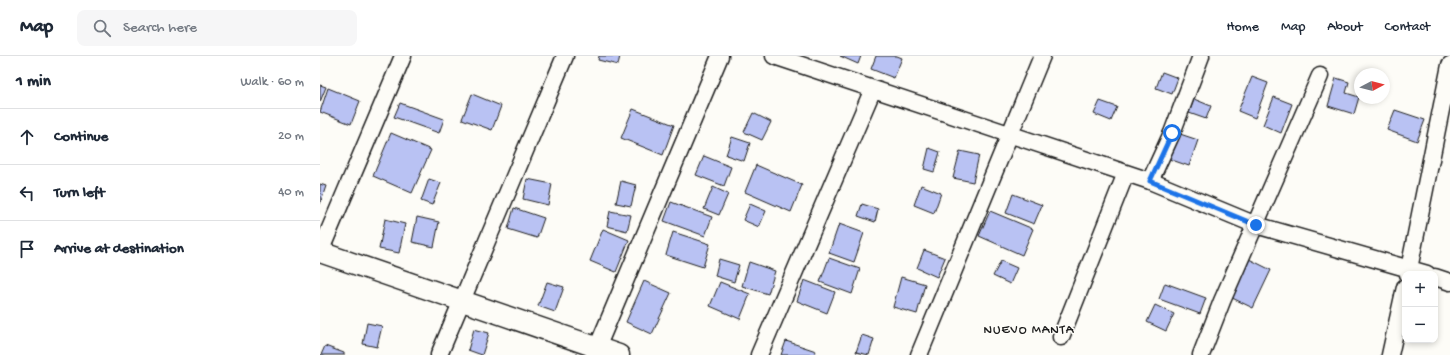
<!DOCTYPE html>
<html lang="en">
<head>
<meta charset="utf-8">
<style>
  body { margin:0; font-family:"Gochi Hand",sans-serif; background:#f6f6f7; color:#1f2937 }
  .controls { position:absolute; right:12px; bottom:12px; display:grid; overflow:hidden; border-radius:8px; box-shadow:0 2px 6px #0003 }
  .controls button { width:36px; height:36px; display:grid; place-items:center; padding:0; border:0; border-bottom:1px solid #e0e1e3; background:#fff; color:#1f2937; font:20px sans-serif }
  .compass { position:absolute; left:1034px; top:12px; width:36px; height:36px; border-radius:50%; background:#fff; box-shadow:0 2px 6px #0003; rotate:83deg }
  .stop { position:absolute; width:12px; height:12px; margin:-9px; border:3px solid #1a73e8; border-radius:50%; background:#fff }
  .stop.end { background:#1a73e8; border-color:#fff; box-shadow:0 1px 4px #0008 }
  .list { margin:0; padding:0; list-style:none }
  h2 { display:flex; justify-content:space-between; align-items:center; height:52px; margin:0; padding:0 16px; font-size:17px }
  h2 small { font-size:13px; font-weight:400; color:#747a83 }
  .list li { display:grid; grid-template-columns:26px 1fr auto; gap:12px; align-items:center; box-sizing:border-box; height:56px; padding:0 16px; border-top:1px solid #e0e1e3 }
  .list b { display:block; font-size:15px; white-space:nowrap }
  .list em { font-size:13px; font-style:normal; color:#747a83 }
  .icon { flex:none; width:22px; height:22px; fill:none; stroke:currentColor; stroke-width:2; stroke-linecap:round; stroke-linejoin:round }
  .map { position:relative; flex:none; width:1130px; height:299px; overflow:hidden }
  header { display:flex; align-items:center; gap:24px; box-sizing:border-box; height:56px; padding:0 20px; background:#fff; border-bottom:1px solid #e0e1e3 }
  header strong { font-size:19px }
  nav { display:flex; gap:22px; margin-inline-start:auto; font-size:14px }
  .search { width:280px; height:36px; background:#f6f6f7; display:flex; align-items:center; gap:10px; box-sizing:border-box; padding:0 14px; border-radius:8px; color:#747a83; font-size:15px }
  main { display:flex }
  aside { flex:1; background:#fff }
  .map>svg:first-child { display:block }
  .building { fill:#b9c2f3; stroke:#1c1c1c }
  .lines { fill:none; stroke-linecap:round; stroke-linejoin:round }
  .minor-casing { stroke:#1c1c1c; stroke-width:19 }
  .tertiary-casing { stroke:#1c1c1c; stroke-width:23 }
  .minor { stroke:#fdfcf7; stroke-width:16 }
  .tertiary { stroke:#fdfcf7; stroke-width:20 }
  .route { stroke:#1a73e8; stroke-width:5 }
  .labels { text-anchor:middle; stroke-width:3; stroke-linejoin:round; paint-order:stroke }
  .neighbourhood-label { font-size:13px; letter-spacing:1px; fill:#1c1c1c; stroke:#fdfcf7 }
</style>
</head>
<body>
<header>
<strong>Map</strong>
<div class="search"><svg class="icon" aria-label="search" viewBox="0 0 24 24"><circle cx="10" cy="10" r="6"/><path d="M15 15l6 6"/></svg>Search here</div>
<nav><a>Home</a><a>Map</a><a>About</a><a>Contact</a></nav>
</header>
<main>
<aside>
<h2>1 min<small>Walk · 60 m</small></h2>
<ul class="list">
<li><svg class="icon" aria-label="ahead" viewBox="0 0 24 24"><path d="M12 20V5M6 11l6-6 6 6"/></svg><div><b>Continue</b></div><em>20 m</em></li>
<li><svg class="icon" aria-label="left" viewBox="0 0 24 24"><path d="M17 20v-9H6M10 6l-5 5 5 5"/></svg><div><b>Turn left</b></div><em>40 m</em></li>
<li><svg class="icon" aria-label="arrive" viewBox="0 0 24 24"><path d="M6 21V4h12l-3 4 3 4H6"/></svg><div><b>Arrive at destination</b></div></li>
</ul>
</aside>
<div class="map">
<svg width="1130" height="299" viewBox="0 0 1130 299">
  <rect width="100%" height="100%" fill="#fdfcf7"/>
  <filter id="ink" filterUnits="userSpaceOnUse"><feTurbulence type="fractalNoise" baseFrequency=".025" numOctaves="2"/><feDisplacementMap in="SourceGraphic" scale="8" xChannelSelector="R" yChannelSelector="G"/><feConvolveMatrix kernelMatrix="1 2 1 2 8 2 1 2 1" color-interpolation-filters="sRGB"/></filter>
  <g filter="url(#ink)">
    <path class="building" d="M 279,0 L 300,0 L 298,9 L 278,4 Z
      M 520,0 L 541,0 L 538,8 Z
      M 556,0 L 577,0 L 582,2 L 574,22 L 551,13 Z
      M 842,16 L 858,22 L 852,38 L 836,32 Z
      M 932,21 L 948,27 L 935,62 L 918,55 Z
      M 1016,22 L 1029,26 L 1026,37 L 1039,41 L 1034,58 L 1008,50 Z
      M 0,29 L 6,31 L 0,46 Z
      M 8,32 L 40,45 L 31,68 L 0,56 Z
      M 152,38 L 181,50 L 172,74 L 142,63 Z
      M 954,41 L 972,48 L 961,77 L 943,69 Z
      M 874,43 L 891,50 L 886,63 L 869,57 Z
      M 780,45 L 797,51 L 791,65 L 774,58 Z
      M 80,47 L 124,63 L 119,77 L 74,61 Z
      M 313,53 L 354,69 L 343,99 L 301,82 Z
      M 1075,54 L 1105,64 L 1097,85 L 1067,74 Z
      M 433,57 L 451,66 L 442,84 L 424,76 Z
      M 71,77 L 111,94 L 92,137 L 53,120 Z
      M 857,77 L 878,84 L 869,110 L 849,103 Z
      M 412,81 L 430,87 L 424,105 L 406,99 Z
      M 609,92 L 620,96 L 614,116 L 604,113 Z
      M 640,95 L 659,99 L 653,126 L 633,122 Z
      M 384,100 L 411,111 L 404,130 L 376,119 Z
      M 436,109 L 482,129 L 471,156 L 425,136 Z
      M 109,123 L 121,127 L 112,149 L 101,145 Z
      M 207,123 L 232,128 L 228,149 L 203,143 Z
      M 301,125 L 316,129 L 311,150 L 296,147 Z
      M 0,128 L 6,130 L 0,148 Z
      M 601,129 L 621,137 L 614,157 L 594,149 Z
      M 393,131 L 408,138 L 399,159 L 384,153 Z
      M 693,138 L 722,149 L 714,168 L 686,157 Z
      M 351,146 L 392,161 L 385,180 L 344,165 Z
      M 430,148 L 446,155 L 439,171 L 423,164 Z
      M 542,148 L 558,153 L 555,166 L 538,160 Z
      M 194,152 L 224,162 L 217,182 L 188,173 Z
      M 290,155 L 311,159 L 307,175 L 287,170 Z
      M 670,155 L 713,173 L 702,199 L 659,180 Z
      M 97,161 L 119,166 L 114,191 L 92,186 Z
      M 65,163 L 85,168 L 79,197 L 59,193 Z
      M 519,168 L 544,177 L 534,206 L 509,197 Z
      M 283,173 L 309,184 L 296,216 L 270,205 Z
      M 353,176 L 390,188 L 383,211 L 346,199 Z
      M 604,194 L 625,202 L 617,221 L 597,212 Z
      M 509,202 L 540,213 L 532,238 L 500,226 Z
      M 927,202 L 951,214 L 933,252 L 908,240 Z
      M 399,203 L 419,209 L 414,226 L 395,220 Z
      M 681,205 L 697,212 L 690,228 L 673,220 Z
      M 429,206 L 455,215 L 448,238 L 422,230 Z
      M 581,221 L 605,228 L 597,258 L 573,251 Z
      M 484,224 L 515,236 L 507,257 L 477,245 Z
      M 324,225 L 351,237 L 332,278 L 306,266 Z
      M 227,226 L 244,231 L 235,256 L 218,250 Z
      M 400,226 L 430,238 L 420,263 L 390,250 Z
      M 845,227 L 886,242 L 880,258 L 839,243 Z
      M 835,249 L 854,258 L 846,275 L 827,266 Z
      M 47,267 L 62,270 L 57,291 L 43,288 Z
      M 154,273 L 169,277 L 162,299 L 148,294 Z
      M 542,279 L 554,283 L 549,299 L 536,296 Z
      M 466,285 L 496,295 L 494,299 L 461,299 Z
      M 5,290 L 24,297 L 24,299 L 1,299 Z"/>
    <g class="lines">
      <defs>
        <path id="minor" d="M 454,0 L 830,125 L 936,169 L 1107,218
          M 830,125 L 852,77 L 881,0
          M 0,196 L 83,0
          M 1088,218 L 1130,9
          M 1115,221 L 1130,226
          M 741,281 L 806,117
          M 119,299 L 245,0
          M 274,299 L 400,0
          M 439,299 L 553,33
          M 599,299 L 722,0
          M 881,299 L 902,245 L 1000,20
          M 1070,299 L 1085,231"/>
        <path id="tertiary" d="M 0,196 L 299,299"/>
      </defs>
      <use href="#minor" class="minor-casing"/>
      <use href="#tertiary" class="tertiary-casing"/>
      <use href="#minor" class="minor"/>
      <use href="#tertiary" class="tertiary"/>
    </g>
  </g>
  <g class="lines" filter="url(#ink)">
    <path class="route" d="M 852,77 L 830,125 L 936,169"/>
  </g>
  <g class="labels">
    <g class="neighbourhood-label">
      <text x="709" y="277">NUEVO MANTA</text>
    </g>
  </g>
</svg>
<div class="controls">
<button>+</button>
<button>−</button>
</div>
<svg class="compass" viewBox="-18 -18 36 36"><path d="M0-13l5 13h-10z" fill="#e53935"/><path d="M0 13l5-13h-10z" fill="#747a83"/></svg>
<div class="stop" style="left:852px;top:77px"></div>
<div class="stop end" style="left:936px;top:169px"></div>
</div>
</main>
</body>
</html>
